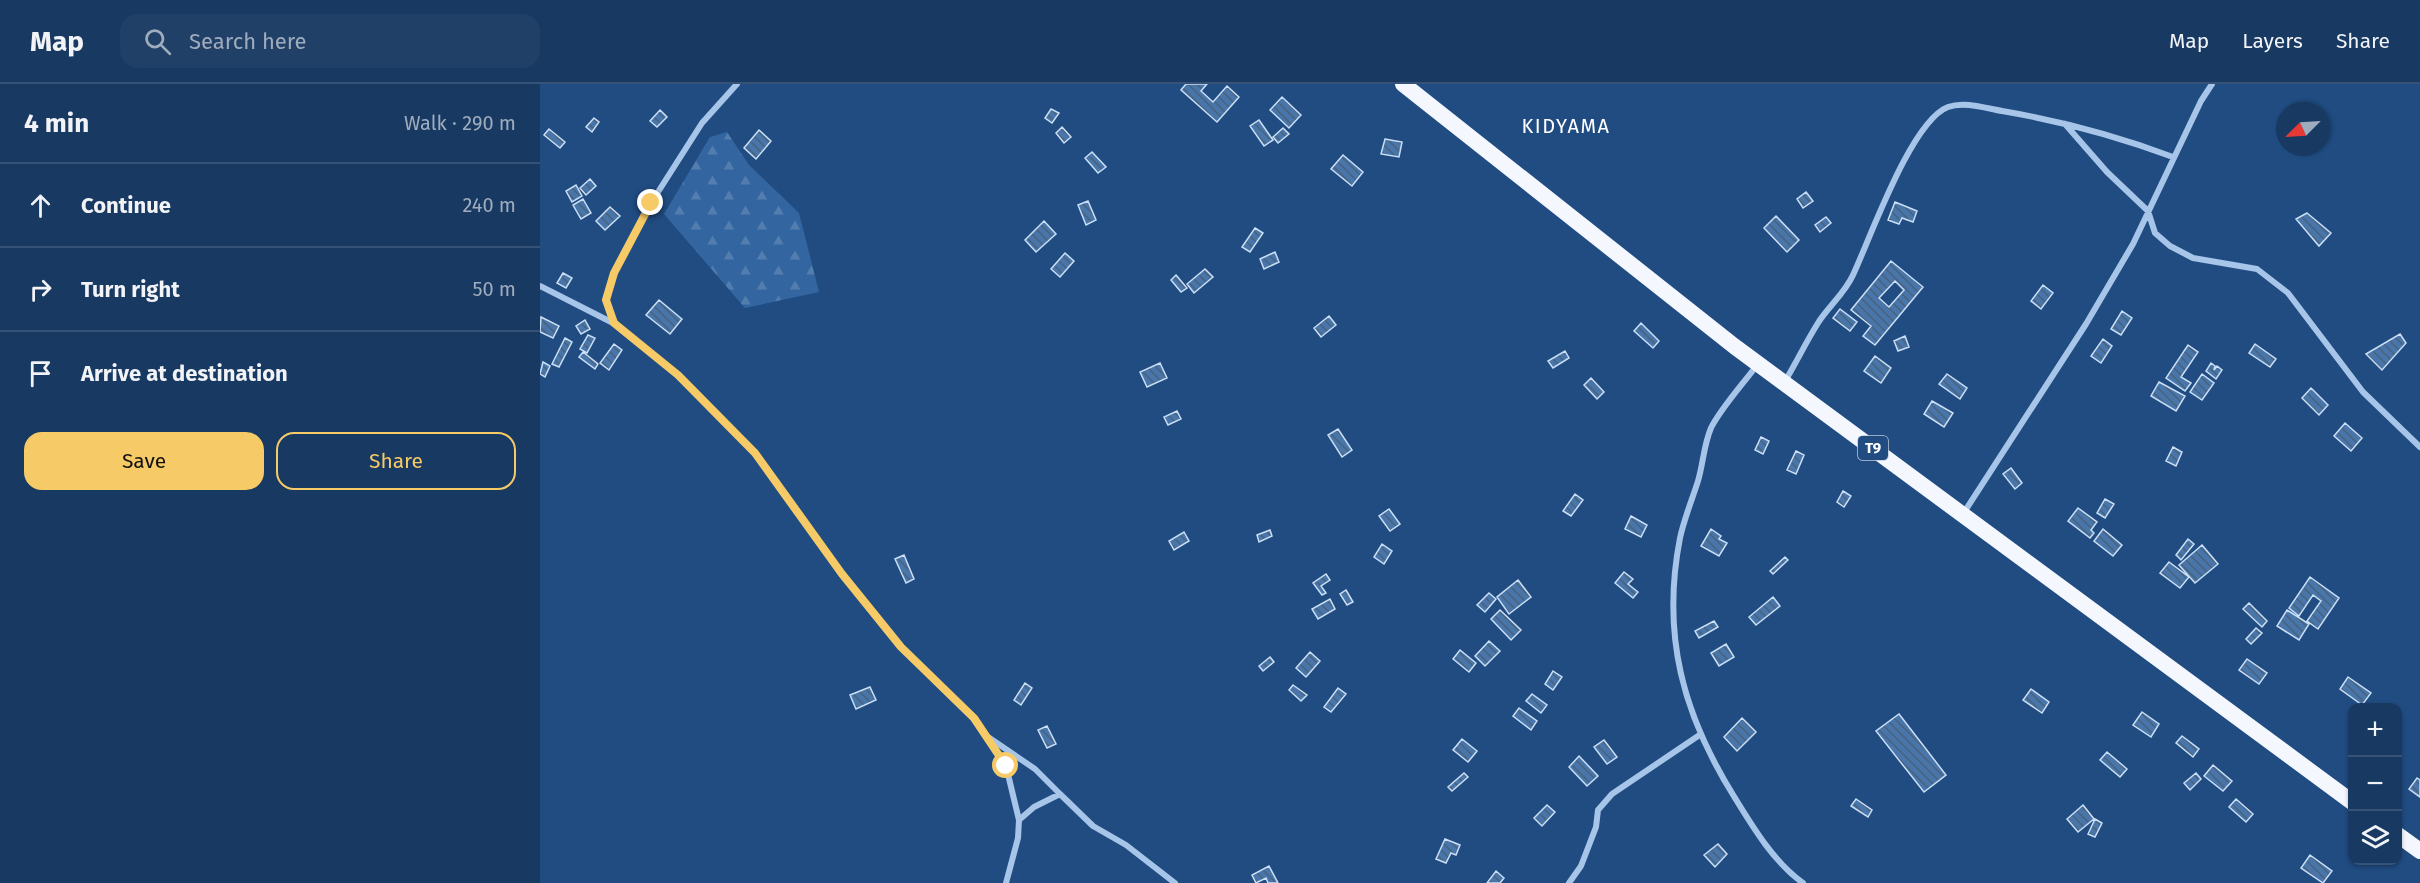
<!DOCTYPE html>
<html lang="en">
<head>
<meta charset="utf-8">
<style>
  body { margin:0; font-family:"Fira Sans",sans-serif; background:#214068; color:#f1f3f6 }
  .controls { position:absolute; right:18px; bottom:18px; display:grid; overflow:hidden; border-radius:12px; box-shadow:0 2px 4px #0004 }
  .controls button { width:54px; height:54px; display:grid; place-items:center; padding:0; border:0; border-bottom:2px solid #365377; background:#183962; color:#f1f3f6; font:30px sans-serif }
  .compass { position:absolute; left:1736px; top:18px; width:54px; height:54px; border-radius:50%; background:#183962; box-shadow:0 2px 4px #0004; rotate:246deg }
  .stop { position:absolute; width:18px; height:18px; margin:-14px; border:4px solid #f6ca66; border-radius:50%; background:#fff }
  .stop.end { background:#f6ca66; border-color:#fff; box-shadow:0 2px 6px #0008 }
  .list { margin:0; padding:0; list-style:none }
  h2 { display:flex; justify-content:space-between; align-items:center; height:78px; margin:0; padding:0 24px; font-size:26px }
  h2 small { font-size:20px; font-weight:400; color:#9facbe }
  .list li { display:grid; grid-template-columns:39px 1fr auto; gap:18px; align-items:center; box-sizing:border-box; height:84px; padding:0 24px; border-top:2px solid #365377 }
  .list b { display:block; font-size:22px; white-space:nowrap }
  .list em { font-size:20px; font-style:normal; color:#9facbe }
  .actions { display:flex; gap:12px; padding:18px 24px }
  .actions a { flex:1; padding:14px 0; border:2px solid #f6ca66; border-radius:18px; text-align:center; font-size:21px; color:#f6ca66 }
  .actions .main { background:#f6ca66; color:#111 }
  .icon { flex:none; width:33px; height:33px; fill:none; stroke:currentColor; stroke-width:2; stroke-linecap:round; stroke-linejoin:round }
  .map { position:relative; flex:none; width:1880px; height:799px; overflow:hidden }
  header { display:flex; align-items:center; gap:36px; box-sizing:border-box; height:84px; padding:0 30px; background:#183962; border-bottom:2px solid #365377 }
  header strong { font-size:28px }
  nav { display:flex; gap:33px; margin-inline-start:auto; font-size:21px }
  .search { width:420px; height:54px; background:#214068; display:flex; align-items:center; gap:15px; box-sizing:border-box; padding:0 21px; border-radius:18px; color:#9facbe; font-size:22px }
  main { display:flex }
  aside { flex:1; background:#183962 }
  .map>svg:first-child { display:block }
  .forest { fill:url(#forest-firs) }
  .building { fill:url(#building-back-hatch); stroke:#cadff6; stroke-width:1.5; fill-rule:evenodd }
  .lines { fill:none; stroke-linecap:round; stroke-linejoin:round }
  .minor { stroke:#a6c5e8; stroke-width:6 }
  .trunk { stroke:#f4f8fe; stroke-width:16 }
  .route { stroke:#f6ca66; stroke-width:8 }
  .labels { text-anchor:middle; stroke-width:5; stroke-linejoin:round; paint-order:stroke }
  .shield { fill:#204c82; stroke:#bcc9da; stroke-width:1.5 }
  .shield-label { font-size:15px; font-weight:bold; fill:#fff }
  .quarter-label { font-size:20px; letter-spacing:1.5px; fill:#fff; stroke:#204c82 }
</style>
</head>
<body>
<header>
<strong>Map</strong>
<div class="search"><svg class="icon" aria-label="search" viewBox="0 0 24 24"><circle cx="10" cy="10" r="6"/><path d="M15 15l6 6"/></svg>Search here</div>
<nav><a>Map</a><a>Layers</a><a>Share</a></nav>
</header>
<main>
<aside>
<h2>4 min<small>Walk · 290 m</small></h2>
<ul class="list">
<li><svg class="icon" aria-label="ahead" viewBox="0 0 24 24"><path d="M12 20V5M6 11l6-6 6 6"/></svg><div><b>Continue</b></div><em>240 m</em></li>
<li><svg class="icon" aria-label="right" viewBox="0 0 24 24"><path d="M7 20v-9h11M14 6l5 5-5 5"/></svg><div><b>Turn right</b></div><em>50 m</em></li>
<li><svg class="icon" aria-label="arrive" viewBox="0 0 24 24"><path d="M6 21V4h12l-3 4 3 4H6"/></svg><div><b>Arrive at destination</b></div></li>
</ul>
<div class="actions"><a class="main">Save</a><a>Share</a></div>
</aside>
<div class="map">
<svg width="1880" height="799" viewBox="0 0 1880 799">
  <defs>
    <pattern id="forest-firs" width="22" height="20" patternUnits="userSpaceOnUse" patternTransform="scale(1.5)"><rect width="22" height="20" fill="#3366a0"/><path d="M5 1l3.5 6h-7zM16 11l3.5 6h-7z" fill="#527dae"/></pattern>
    <pattern id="building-back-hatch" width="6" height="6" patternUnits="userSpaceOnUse" patternTransform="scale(1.5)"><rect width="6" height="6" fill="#4876ab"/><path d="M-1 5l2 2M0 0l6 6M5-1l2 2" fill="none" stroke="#4a617c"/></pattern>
  </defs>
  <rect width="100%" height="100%" fill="#204c82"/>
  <path class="forest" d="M 187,48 L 209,81 L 259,129 L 279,208 L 205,224 L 124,130 L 170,53 Z"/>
  <path class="building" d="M 646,0 L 667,0 L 661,7 L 673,18 L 687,2 L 699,13 L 677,38 L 641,6 Z
    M 742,13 L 761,31 L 749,44 L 730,26 Z
    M 511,25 L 519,29 L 512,39 L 505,34 Z
    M 120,26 L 127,33 L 117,43 L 110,37 Z
    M 54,34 L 59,38 L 52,48 L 46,43 Z
    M 719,36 L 733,56 L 724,62 L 710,42 Z
    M 522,43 L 531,53 L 524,59 L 516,49 Z
    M 743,44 L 749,50 L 738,59 L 733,53 Z
    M 9,45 L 25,58 L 20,64 L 4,51 Z
    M 219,46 L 231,57 L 216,75 L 204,64 Z
    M 845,55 L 862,58 L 859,73 L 841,70 Z
    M 552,68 L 566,83 L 558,89 L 545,74 Z
    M 803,71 L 823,88 L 812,102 L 791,85 Z
    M 50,95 L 56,102 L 46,111 L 40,104 Z
    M 36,101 L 42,112 L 32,118 L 26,107 Z
    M 1266,108 L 1273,117 L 1263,124 L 1257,115 Z
    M 43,115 L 51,129 L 41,135 L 33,121 Z
    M 548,117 L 556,136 L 546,141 L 538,121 Z
    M 1355,118 L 1377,127 L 1373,138 L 1362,134 L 1359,140 L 1348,136 Z
    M 70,123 L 80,132 L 65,146 L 56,137 Z
    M 1767,129 L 1791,149 L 1779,162 L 1756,135 Z
    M 1236,132 L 1259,156 L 1247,168 L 1224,144 Z
    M 1286,133 L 1291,139 L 1280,148 L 1275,141 Z
    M 504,137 L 516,150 L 496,168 L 485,156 Z
    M 715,144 L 723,149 L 710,168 L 702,163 Z
    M 735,168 L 739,178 L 724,185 L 720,175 Z
    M 525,169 L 534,177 L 520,193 L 511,185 Z
    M 1351,177 L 1383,203 L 1335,261 L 1323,252 L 1331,242 L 1311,226 ZM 1355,197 L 1364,206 L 1349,223 L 1339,214 Z
    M 665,185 L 673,193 L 654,209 L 647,200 Z
    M 23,189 L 32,194 L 26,204 L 17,199 Z
    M 636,191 L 647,204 L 641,208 L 631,196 Z
    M 1503,201 L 1513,209 L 1501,225 L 1491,217 Z
    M 119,216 L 142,235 L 130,250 L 106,231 Z
    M 1300,225 L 1317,238 L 1310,247 L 1293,234 Z
    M 1582,227 L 1592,234 L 1581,251 L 1571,245 Z
    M 789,232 L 796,241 L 781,253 L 774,244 Z
    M 1,233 L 19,242 L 13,254 L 0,248 Z
    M 45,236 L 50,245 L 41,250 L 36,242 Z
    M 1101,239 L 1119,257 L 1113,264 L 1094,247 Z
    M 1860,250 L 1866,259 L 1842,286 L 1826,270 Z
    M 48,251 L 55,254 L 47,269 L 40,265 Z
    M 1365,252 L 1369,263 L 1358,267 L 1354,257 Z
    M 25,254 L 32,258 L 19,283 L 12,280 Z
    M 1563,255 L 1572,262 L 1561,279 L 1551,272 Z
    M 74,260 L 82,266 L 69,286 L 60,279 Z
    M 1715,260 L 1736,275 L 1730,283 L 1709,269 Z
    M 1648,261 L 1658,268 L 1641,293 L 1651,299 L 1645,307 L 1626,294 Z
    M 1025,267 L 1029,274 L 1013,284 L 1008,277 Z
    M 43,268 L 58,280 L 55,285 L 39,273 Z
    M 1335,272 L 1351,284 L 1341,299 L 1324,287 Z
    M 3,278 L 10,282 L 5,293 L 0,290 Z
    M 620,279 L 627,294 L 607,303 L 600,288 Z
    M 1671,279 L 1675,282 L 1674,286 L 1677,282 L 1682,286 L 1676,295 L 1666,287 Z
    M 1407,290 L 1427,304 L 1420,315 L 1399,300 Z
    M 1662,290 L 1674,299 L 1662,316 L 1650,308 Z
    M 1051,294 L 1064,308 L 1057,315 L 1044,301 Z
    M 1619,298 L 1645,312 L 1636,327 L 1611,312 Z
    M 1771,304 L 1788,321 L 1779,331 L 1762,314 Z
    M 1392,317 L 1413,329 L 1404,343 L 1384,330 Z
    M 637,327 L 641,335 L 628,341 L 624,333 Z
    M 1805,339 L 1822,354 L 1811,367 L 1794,352 Z
    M 798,345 L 812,366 L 802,373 L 788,351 Z
    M 1221,353 L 1229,357 L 1223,370 L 1215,366 Z
    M 1633,363 L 1642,368 L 1636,382 L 1626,377 Z
    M 1256,367 L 1264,371 L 1256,390 L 1247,386 Z
    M 1471,384 L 1482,399 L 1475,405 L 1463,390 Z
    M 1303,407 L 1311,412 L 1304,423 L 1297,418 Z
    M 1035,410 L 1043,416 L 1031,432 L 1023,427 Z
    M 1565,415 L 1574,420 L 1565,434 L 1557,429 Z
    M 1538,424 L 1557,438 L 1551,446 L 1554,449 L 1550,454 L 1528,437 Z
    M 849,425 L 860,440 L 850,447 L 839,432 Z
    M 1091,432 L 1107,441 L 1101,453 L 1085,445 Z
    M 1171,445 L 1181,452 L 1179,455 L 1187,459 L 1179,472 L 1161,462 Z
    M 1563,445 L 1582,461 L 1573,472 L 1554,457 Z
    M 730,446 L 732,452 L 719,458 L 717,451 Z
    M 644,448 L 649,457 L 634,466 L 629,457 Z
    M 1648,455 L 1654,460 L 1641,476 L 1636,471 Z
    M 842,460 L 852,467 L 844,480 L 834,473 Z
    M 1662,461 L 1678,480 L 1655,499 L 1639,481 Z
    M 364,471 L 374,495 L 366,499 L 355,475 Z
    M 1245,473 L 1248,476 L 1233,490 L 1230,487 Z
    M 1629,478 L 1649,493 L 1640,504 L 1620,489 Z
    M 1084,488 L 1093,495 L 1088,500 L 1098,508 L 1093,514 L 1075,499 Z
    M 786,490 L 790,496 L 781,502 L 786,509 L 782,511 L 773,499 Z
    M 1770,493 L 1799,514 L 1778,545 L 1767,537 L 1781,517 L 1773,511 L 1759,532 L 1749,524 Z
    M 978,496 L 991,513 L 969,530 L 957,513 Z
    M 806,506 L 813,518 L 807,521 L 800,510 Z
    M 949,509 L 956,515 L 945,528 L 937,521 Z
    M 1233,513 L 1240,522 L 1216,541 L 1209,533 Z
    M 790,515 L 795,525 L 778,535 L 772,525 Z
    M 1709,519 L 1727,537 L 1722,543 L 1703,525 Z
    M 960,526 L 981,546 L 971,556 L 951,535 Z
    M 1747,526 L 1769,540 L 1759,556 L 1737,542 Z
    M 1174,537 L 1178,543 L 1159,554 L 1155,547 Z
    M 1716,544 L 1722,549 L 1711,560 L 1706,555 Z
    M 949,557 L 960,567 L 945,582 L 935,572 Z
    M 1186,560 L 1194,573 L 1179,582 L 1171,569 Z
    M 920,566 L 936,579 L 929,588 L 913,575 Z
    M 770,568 L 780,577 L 766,593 L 756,584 Z
    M 730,573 L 734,578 L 723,587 L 719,582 Z
    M 1707,575 L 1727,589 L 1719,600 L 1699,586 Z
    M 1013,587 L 1022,593 L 1013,606 L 1005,600 Z
    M 1808,593 L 1831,609 L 1822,621 L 1800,605 Z
    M 485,599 L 492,604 L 481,621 L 474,616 Z
    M 753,601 L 767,611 L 761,617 L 749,606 Z
    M 330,603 L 336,616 L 316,625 L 310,611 Z
    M 798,604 L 806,610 L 791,628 L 784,623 Z
    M 1491,605 L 1509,618 L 1502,629 L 1483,616 Z
    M 992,610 L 1007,621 L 1001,629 L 986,617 Z
    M 979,624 L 997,637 L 991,646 L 973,632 Z
    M 1602,628 L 1619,640 L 1611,653 L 1593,641 Z
    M 1359,630 L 1406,691 L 1384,708 L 1336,647 Z
    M 1202,634 L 1216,648 L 1197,667 L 1184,653 Z
    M 507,642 L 516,660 L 507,664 L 498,646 Z
    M 1642,652 L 1659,665 L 1653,673 L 1636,659 Z
    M 922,655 L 937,667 L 928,678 L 913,666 Z
    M 1064,656 L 1077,673 L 1067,680 L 1054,663 Z
    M 1567,668 L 1587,685 L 1580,693 L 1560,676 Z
    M 1039,672 L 1058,692 L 1047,702 L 1029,683 Z
    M 1673,681 L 1692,697 L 1683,707 L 1664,692 Z
    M 924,689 L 928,693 L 912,707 L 908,703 Z
    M 1656,689 L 1661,695 L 1650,706 L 1644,699 Z
    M 1877,694 L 1880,696 L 1880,713 L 1869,705 Z
    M 1316,715 L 1332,726 L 1328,733 L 1311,722 Z
    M 1696,715 L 1713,730 L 1706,738 L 1689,723 Z
    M 1007,721 L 1015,728 L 1002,742 L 994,734 Z
    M 1543,721 L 1554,735 L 1538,748 L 1527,735 Z
    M 1555,735 L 1562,739 L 1555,753 L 1548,750 Z
    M 905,755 L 920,761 L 916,771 L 911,769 L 906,779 L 896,775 Z
    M 1178,760 L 1187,770 L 1175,783 L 1164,771 Z
    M 1770,771 L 1792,787 L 1783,799 L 1761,784 Z
    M 729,782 L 738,799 L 728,799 L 726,794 L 716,799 L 712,791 Z
    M 956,787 L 964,794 L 960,799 L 947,799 Z"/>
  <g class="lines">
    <path class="minor" d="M 197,0 L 162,39 L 111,119 L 74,189 L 66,216 L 73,239 L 138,291 L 215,369 L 302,490 L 361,563 L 434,635 L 445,651 L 466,682 L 479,736 L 478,754 L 466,799
      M 1525,40 L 1567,88 L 1608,127 L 1615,149 L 1630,162 L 1653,174 L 1717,185 L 1748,209 L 1823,308 L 1880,363
      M 0,202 L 73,239
      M 1217,281 C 1203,300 1181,324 1171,344 C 1164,360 1163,380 1158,397 C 1152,416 1144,435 1140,454 C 1121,551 1143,631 1195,714 C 1214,745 1234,778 1263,799
      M 1244,299 C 1256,279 1266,258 1278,239 C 1288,223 1305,209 1313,191 C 1330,155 1371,37 1408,23 C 1424,17 1445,24 1462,27 C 1521,37 1577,52 1633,73
      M 1423,430 L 1546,240 L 1593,160 L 1661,17 L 1672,0
      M 448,653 L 495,685 L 520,710
      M 479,736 L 494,723 L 520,710 L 553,742 L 586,761 L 635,799
      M 1029,799 L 1041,782 L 1056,743 L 1058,726 L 1072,710 L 1161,650"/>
    <path class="trunk" d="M 863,0 L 1194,262 L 1812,718
      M 1858,751 L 1880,767"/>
  </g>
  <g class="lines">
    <path class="route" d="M 111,119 L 74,189 L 66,216 L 74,239 L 138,291 L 215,369 L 302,490 L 361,563 L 434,634 L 466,682"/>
  </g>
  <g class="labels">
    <rect class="shield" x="1318" y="352" width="30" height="24" rx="4.5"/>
    <g class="shield-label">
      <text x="1333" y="369">T9</text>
    </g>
    <g class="quarter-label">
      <text x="1026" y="49">KIDYAMA</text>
    </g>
  </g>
</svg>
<div class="controls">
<button>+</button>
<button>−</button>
<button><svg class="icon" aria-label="layers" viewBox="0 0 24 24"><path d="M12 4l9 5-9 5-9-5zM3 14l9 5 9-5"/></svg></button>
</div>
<svg class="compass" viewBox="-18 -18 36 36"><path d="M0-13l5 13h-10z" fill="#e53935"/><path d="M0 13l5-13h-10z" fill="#9facbe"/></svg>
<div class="stop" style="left:466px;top:682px"></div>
<div class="stop end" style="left:111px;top:119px"></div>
</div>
</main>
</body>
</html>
